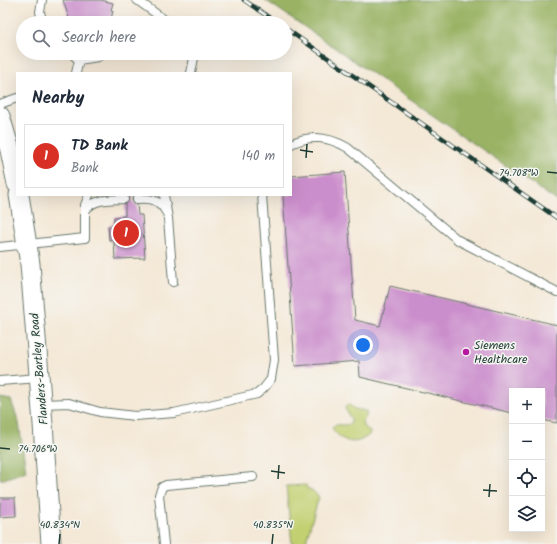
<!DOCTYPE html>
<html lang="en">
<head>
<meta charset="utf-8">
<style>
  body { margin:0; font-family:Kalam,sans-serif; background:#f6f6f7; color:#1f2937 }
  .controls { position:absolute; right:12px; bottom:12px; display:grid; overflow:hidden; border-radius:0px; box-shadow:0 4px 16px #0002 }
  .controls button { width:36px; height:36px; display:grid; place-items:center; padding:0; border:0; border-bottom:1px solid #e0e1e3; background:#fff; color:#1f2937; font:20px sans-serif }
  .you { position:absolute; left:363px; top:345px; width:14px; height:14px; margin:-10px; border:3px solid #fff; border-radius:50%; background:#1a73e8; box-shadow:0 0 0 6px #1a73e833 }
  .badge { display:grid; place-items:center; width:26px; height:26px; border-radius:50%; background:#d93025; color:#fff; font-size:13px; font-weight:700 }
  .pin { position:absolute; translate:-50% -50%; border:2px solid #fff; box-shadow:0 1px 4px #0006 }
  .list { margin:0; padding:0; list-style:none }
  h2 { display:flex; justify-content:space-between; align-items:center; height:52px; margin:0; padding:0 16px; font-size:17px }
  h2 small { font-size:13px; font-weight:400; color:#747a83 }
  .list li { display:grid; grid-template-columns:26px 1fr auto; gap:12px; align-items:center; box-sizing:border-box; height:64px; margin:0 8px 8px; padding:0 8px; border:1px solid #e0e1e3; border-radius:0px }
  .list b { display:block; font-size:15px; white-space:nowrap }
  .list p { margin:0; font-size:13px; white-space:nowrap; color:#747a83 }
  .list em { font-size:13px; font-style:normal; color:#747a83 }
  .icon { flex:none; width:22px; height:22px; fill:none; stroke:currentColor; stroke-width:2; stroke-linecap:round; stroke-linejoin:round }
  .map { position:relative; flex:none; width:557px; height:544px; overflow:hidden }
  .search { position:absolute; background:#fff; box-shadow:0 4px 16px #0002; left:16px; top:16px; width:276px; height:44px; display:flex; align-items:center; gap:10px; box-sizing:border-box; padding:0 14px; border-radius:22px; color:#747a83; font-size:15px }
  .panel { position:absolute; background:#fff; box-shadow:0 4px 16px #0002; left:16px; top:72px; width:276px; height:124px; border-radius:0px }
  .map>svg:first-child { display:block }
  .green { fill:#c2d071; stroke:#708652 }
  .forest { fill:#99b263; stroke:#5c784c }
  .building { fill:#cb8ecc }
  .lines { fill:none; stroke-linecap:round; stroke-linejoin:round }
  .service-casing { stroke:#6a796d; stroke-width:10 }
  .tertiary-casing { stroke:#6a796d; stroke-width:21 }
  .service { stroke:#fff; stroke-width:8 }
  .tertiary { stroke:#fff; stroke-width:19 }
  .rail-casing { stroke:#1f3d34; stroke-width:4.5 }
  .rail { stroke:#f6f6f2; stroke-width:3; stroke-dasharray:9; stroke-linecap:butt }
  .ticks { fill:none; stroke:#1f3d34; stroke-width:1.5 }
  .poi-dot { fill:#b5179e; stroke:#f6f6f2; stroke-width:1.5 }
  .labels { text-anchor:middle; stroke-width:3; stroke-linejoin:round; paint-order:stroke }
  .poi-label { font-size:12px; fill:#1f3d34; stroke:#f6f6f2; text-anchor:start }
  .street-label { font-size:12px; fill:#1f3d34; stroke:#f6f6f2 }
  .ticks-label { font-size:10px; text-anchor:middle; fill:#1f3d34; stroke:#f6f6f2; stroke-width:3; stroke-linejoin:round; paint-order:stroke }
</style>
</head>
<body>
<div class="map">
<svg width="557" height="544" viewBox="0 0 557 544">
  <rect width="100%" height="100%" fill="#f6f6f2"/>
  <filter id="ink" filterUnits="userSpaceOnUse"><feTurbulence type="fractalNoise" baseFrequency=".025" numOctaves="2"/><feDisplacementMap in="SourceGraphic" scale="8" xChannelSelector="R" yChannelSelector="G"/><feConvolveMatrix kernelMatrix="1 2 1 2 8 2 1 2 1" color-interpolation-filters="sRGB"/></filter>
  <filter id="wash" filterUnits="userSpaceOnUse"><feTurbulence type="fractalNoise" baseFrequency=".012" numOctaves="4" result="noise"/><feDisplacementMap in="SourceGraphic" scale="16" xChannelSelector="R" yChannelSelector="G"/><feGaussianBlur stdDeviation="0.9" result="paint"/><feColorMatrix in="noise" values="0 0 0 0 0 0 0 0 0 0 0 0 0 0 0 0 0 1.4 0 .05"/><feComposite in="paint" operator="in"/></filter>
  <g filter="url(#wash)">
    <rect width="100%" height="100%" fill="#f4e8d6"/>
    <path class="green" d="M 348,404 L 355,409 L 366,411 C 368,416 365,418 362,422 L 363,426 L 370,432 L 370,434 C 356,447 342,443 332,428 L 333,426 C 339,423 346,427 351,423 L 351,419 L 345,408 Z
      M 306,485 L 307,488 L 313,491 L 319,497 L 305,544 L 292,544 L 286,486 Z"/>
    <path class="forest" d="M 265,0 L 557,0 L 557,201 L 290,17 Z
      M 0,398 L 11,400 L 19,423 L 26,471 L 4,479 L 0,479 Z"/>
    <g id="blocks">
      <path class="building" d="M 63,0 L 101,0 L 113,3 L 111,10 L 113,11 L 110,23 L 77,23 L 70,21 Z
        M 345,172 L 355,320 L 380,326 L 390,286 L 557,325 L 557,423 L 542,420 L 542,391 L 512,391 L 512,413 L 360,377 L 359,361 L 295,366 L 283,195 L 291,195 L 291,176 Z
        M 128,195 L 133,195 L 132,200 L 134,204 L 137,204 L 138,215 L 142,215 L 145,258 L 115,259 L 114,240 L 109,240 L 108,226 L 114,225 L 114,217 L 125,216 L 125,204 L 127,203 L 129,199 Z
        M 0,498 L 15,498 L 16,516 L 0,517 Z"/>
    </g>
  </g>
  <g filter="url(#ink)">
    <use href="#blocks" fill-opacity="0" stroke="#6a796d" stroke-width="1"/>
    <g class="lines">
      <defs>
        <path id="service" d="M 42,0 L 40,12 L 43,23
          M 137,0 L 169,23
          M 71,53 L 79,60 L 76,73
          M 79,60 L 98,57
          M 191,73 L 195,53
          M 0,104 L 17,98
          M 291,144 C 311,134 329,137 348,148 L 458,240 L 557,292
          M 164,195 L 168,218 L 173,282
          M 137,199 C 150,198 159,199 166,212
          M 85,211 C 94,198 110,200 124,199
          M 0,247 L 85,238 L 85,205 L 89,195
          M 0,381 L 39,378
          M 42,404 L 69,403 L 100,412 L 135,416 L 174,413 L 257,394 L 264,388 L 271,379 L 274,360 L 262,195
          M 164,544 L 159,495 L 162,487 L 166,485 L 253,477"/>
        <path id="tertiary" d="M 0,116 L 10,150 L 17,184
          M 19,195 L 30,264 L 43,424 L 51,544"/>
      </defs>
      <use href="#service" class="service-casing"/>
      <use href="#tertiary" class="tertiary-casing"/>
      <use href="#service" class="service"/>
      <use href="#tertiary" class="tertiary"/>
      <defs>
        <path id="rail" d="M 244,0 L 277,23
          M 285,28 L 557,218"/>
      </defs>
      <use href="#rail" class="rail-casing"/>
      <use href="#rail" class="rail"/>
    </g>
  </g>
  <path class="ticks" d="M 300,150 L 313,152M 306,158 L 307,144M 547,172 L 557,173M 0,448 L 10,449M 271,471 L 285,473M 278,479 L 279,465M 483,490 L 497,491M 489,497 L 490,484M 59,544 L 60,534M 272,544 L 273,534"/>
  <circle class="poi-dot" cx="466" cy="352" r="4"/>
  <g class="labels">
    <g class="poi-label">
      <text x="474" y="349">Siemens<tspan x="474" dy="14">Healthcare</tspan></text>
    </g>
    <g class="street-label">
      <text transform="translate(39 369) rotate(-95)" y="4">Flanders-Bartley Road</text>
    </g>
  </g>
  <g class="ticks-label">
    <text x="519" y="176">74.708°W</text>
    <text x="38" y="452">74.706°W</text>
    <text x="60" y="528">40.834°N</text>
    <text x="273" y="528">40.835°N</text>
  </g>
</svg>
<div class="controls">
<button>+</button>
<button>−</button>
<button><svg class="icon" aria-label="locate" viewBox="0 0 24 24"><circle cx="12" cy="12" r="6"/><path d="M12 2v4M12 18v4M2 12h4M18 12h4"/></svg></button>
<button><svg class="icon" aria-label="layers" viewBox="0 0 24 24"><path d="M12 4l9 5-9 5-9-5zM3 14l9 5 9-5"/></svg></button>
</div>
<div class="you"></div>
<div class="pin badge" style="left:126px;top:233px">1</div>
<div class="search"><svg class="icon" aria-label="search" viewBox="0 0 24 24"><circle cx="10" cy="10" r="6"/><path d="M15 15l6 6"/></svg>Search here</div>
<section class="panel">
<h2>Nearby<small></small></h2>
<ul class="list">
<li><span class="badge">1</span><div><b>TD Bank</b><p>Bank</p></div><em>140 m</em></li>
</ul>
</section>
</div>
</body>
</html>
